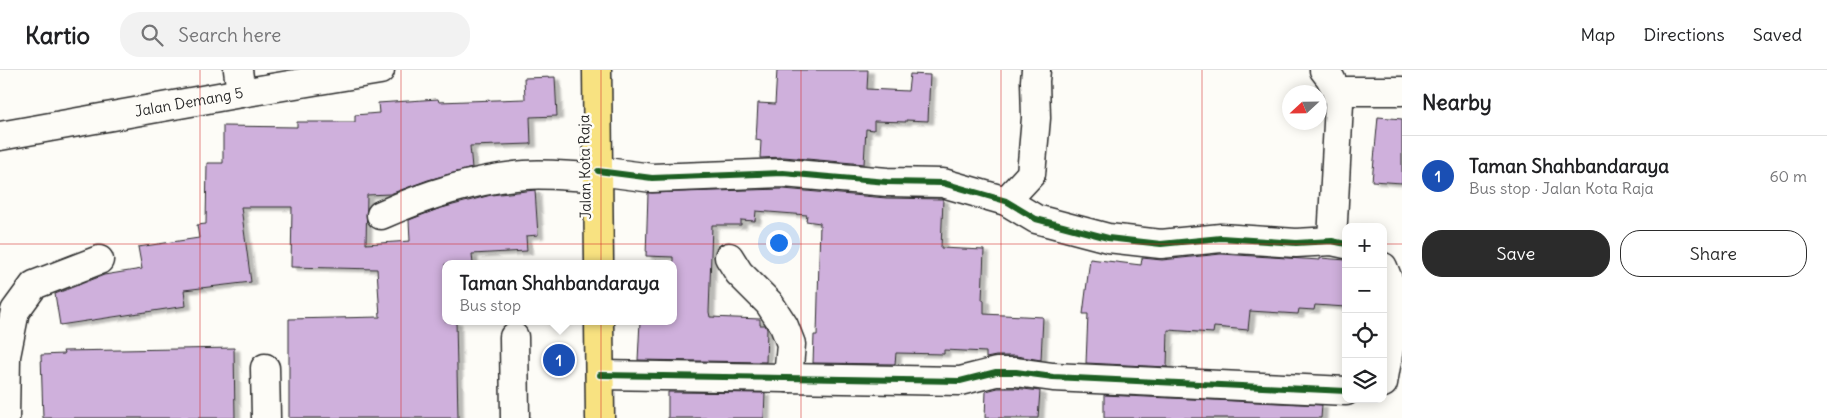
<!DOCTYPE html>
<html lang="en">
<head>
<meta charset="utf-8">
<style>
  body { margin:0; font-family:Delius,sans-serif; background:#f2f2f2; color:#202124 }
  .controls { position:absolute; right:15px; bottom:15px; display:grid; overflow:hidden; border-radius:10px; box-shadow:0 2px 12px #0003 }
  .controls button { width:45px; height:45px; display:grid; place-items:center; padding:0; border:0; border-bottom:1px solid #e0e0e0; background:#fff; color:#202124; font:25px sans-serif }
  .compass { position:absolute; left:1282px; top:15px; width:45px; height:45px; border-radius:50%; background:#fff; box-shadow:0 2px 12px #0003; rotate:248deg }
  .you { position:absolute; left:778px; top:172px; width:18px; height:18px; margin:-12px; border:4px solid #fff; border-radius:50%; background:#1a73e8; box-shadow:0 0 0 8px #1a73e833 }
  .badge { display:grid; place-items:center; width:32px; height:32px; border-radius:50%; background:#2b2b2b; color:#fff; font-size:16px; font-weight:700 }
  .pin { position:absolute; translate:-50% -50%; border:2px solid #fff; box-shadow:0 1px 5px #0006 }
  .popup { position:absolute; left:442px; top:190px; width:235px; height:65px; box-sizing:border-box; display:grid; place-content:center; border-radius:10px; background:#fff; filter:drop-shadow(0 1px 4px #0005); font-size:16px; white-space:nowrap; color:#757577 }
  .popup b { font-size:19px; color:#202124 }
  .popup::after { content:''; position:absolute; left:50%; top:100%; margin-left:-10px; border:10px solid transparent; border-top-color:#fff }
  .list { margin:0; padding:0; list-style:none }
  h2 { display:flex; justify-content:space-between; align-items:center; height:65px; margin:0; padding:0 20px; font-size:21px }
  h2 small { font-size:16px; font-weight:400; color:#757577 }
  .list li { display:grid; grid-template-columns:32px 1fr auto; gap:15px; align-items:center; box-sizing:border-box; height:80px; padding:0 20px; border-top:1px solid #e0e0e0 }
  .list b { display:block; font-size:19px; white-space:nowrap }
  .list p { margin:0; font-size:16px; white-space:nowrap; color:#757577 }
  .list em { font-size:16px; font-style:normal; color:#757577 }
  .actions { display:flex; gap:10px; padding:15px 20px }
  .actions a { flex:1; padding:11px 0; border:1px solid #2b2b2b; border-radius:20px; text-align:center; font-size:18px; color:#2b2b2b }
  .actions .main { background:#2b2b2b; color:#fff }
  .icon { flex:none; width:28px; height:28px; fill:none; stroke:currentColor; stroke-width:2; stroke-linecap:round; stroke-linejoin:round }
  .map { position:relative; flex:none; width:1402px; height:348px; overflow:hidden }
  header { display:flex; align-items:center; gap:30px; box-sizing:border-box; height:70px; padding:0 25px; background:#fff; border-bottom:1px solid #e0e0e0 }
  header strong { font-size:24px }
  nav { display:flex; gap:28px; margin-inline-start:auto; font-size:18px }
  .search { width:350px; height:45px; background:#f2f2f2; display:flex; align-items:center; gap:12px; box-sizing:border-box; padding:0 18px; border-radius:20px; color:#757577; font-size:19px }
  main { display:flex }
  aside { flex:1; background:#fff }
  .map>svg:first-child { display:block }
  .building { fill:#cfb0dc; stroke:#2b2b2b; filter:url(#shadow) }
  .lines { fill:none; stroke-linecap:round; stroke-linejoin:round }
  .minor-casing { stroke:#2b2b2b; stroke-width:31 }
  .major-casing { stroke:#2b2b2b; stroke-width:31 }
  .minor { stroke:#fdfcf7; stroke-width:28 }
  .major { stroke:#f8e281; stroke-width:28 }
  .cycleway-casing { stroke:#fdfcf7; stroke-width:9 }
  .cycleway { stroke:#1b5e20; stroke-width:6 }
  .grid { fill:none; stroke:#d62828; stroke-width:1; stroke-opacity:0.55 }
  .labels { text-anchor:middle; stroke-width:5; stroke-linejoin:round; paint-order:stroke }
  .street-label { font-size:15px; fill:#2b2b2b; stroke:#fdfcf7 }
</style>
</head>
<body>
<header>
<strong>Kartio</strong>
<div class="search"><svg class="icon" aria-label="search" viewBox="0 0 24 24"><circle cx="10" cy="10" r="6"/><path d="M15 15l6 6"/></svg>Search here</div>
<nav><a>Map</a><a>Directions</a><a>Saved</a></nav>
</header>
<main>
<div class="map">
<svg width="1402" height="348" viewBox="0 0 1402 348">
  <defs>
    <filter id="shadow"><feDropShadow dx="5.5" dy="3" stdDeviation="1" flood-color="#0004"/></filter>
  </defs>
  <rect width="100%" height="100%" fill="#fdfcf7"/>
  <filter id="ink" filterUnits="userSpaceOnUse"><feTurbulence type="fractalNoise" baseFrequency=".02" numOctaves="2"/><feDisplacementMap in="SourceGraphic" scale="10" xChannelSelector="R" yChannelSelector="G"/><feConvolveMatrix kernelMatrix="1 2 1 2 8 2 1 2 1" color-interpolation-filters="sRGB"/></filter>
  <g filter="url(#ink)">
    <path class="building" d="M 777,0 L 868,0 L 867,19 L 908,21 L 910,4 L 930,5 L 928,51 L 906,50 L 906,52 L 874,51 L 874,60 L 866,59 L 864,94 L 784,87 L 760,88 L 761,71 L 756,70 L 758,33 L 775,34 Z
      M 555,7 L 557,46 L 530,47 L 531,74 L 470,76 L 472,98 L 428,110 L 390,124 L 367,125 L 366,174 L 410,171 L 409,150 L 438,139 L 491,125 L 535,120 L 538,165 L 526,166 L 527,181 L 472,184 L 473,194 L 445,194 L 445,251 L 456,251 L 458,348 L 289,348 L 289,249 L 380,247 L 377,199 L 291,197 L 292,137 L 241,137 L 251,212 L 184,220 L 186,236 L 60,255 L 55,224 L 104,205 L 142,199 L 138,177 L 199,168 L 197,155 L 206,154 L 207,93 L 223,93 L 223,56 L 297,57 L 297,52 L 355,52 L 355,45 L 379,43 L 378,33 L 438,29 L 439,32 L 525,29 L 524,8 Z
      M 1378,47 L 1402,49 L 1402,113 L 1372,111 Z
      M 783,119 L 886,128 L 943,129 L 941,178 L 984,180 L 982,230 L 984,230 L 984,244 L 1043,247 L 1041,290 L 1016,286 L 996,286 L 986,288 L 986,282 L 944,280 L 944,284 L 896,283 L 895,294 L 813,293 L 814,265 L 817,265 L 820,153 L 806,151 L 807,145 L 756,141 L 755,151 L 741,150 L 741,155 L 712,155 L 709,242 L 710,247 L 760,249 L 760,255 L 765,255 L 767,259 L 766,292 L 638,290 L 640,251 L 673,251 L 673,187 L 646,186 L 648,123 Z
      M 1221,184 L 1320,190 L 1320,188 L 1346,190 L 1346,237 L 1315,235 L 1314,240 L 1299,239 L 1298,244 L 1250,241 L 1248,260 L 1214,257 L 1213,263 L 1168,260 L 1167,297 L 1086,293 L 1088,244 L 1083,244 L 1090,189 L 1141,195 L 1142,188 L 1162,190 Z
      M 234,278 L 235,348 L 43,348 L 41,285 L 64,284 L 63,281 Z
      M 998,318 L 1015,318 L 1040,321 L 1038,348 L 985,348 L 986,321 Z
      M 668,322 L 765,323 L 764,348 L 668,348 Z
      M 1104,325 L 1322,335 L 1321,348 L 1104,348 Z"/>
    <g class="lines">
      <defs>
        <g id="minor">
          <path d="M 238,0 L 241,23"/>
          <path d="M 1324,0 C 1333,10 1337,20 1339,33 L 1332,171"/>
          <path d="M 1337,21 L 1402,21"/>
          <path id="s1" d="M 0,66 L 241,23 L 380,0"/>
          <path d="M 598,101 L 652,108 L 783,103 L 887,112 L 943,113 L 1006,131 L 1036,149 L 1108,168 L 1161,174 L 1221,168 L 1296,173 L 1332,171 L 1346,174"/>
          <path d="M 1006,131 L 1031,104 L 1036,48 L 1035,11 L 1036,0"/>
          <path d="M 381,145 C 426,125 475,109 525,105 C 549,103 574,107 598,107"/>
          <path d="M 729,187 L 739,203 L 769,233 L 784,256 L 791,274 L 788,308"/>
          <path d="M 1383,197 L 1392,219 L 1394,250 L 1383,313"/>
          <path d="M 514,267 L 515,348"/>
          <path d="M 265,298 L 266,348"/>
          <path d="M 600,305 L 960,311 L 996,302 L 1016,302 L 1053,307 L 1346,321"/>
          <path d="M 5,348 L 6,286 L 15,241 L 34,215 L 99,190"/>
        </g>
        <path id="major" d="M 597,0 L 599,194
          M 599,251 L 600,348"/>
      </defs>
      <use href="#minor" class="minor-casing"/>
      <use href="#major" class="major-casing"/>
      <use href="#minor" class="minor"/>
      <use href="#major" class="major"/>
      <defs>
        <path id="cycleway" d="M 598,101 L 652,108 L 783,103 L 887,112 L 943,113 L 1006,131 L 1036,149 L 1108,168 L 1161,174 L 1221,168 L 1296,173 L 1332,171 L 1346,174
          M 600,305 L 960,311 L 996,302 L 1016,302 L 1053,307 L 1346,321"/>
      </defs>
      <use href="#cycleway" class="cycleway-casing"/>
      <use href="#cycleway" class="cycleway"/>
    </g>
  </g>
  <path class="grid" d="M 200,0 L 200,348M 401,0 L 401,348M 601,0 L 601,348M 801,0 L 801,348M 1001,0 L 1001,348M 1202,0 L 1202,348M 0,174 L 1346,174M 1383,174 L 1402,174"/>
  <g class="labels">
    <g class="street-label">
      <text dy="5" stroke="none"><textPath href="#s1" startOffset="192">Jalan Demang 5</textPath></text>
      <text transform="translate(585 97) rotate(-91)" y="5">Jalan Kota Raja</text>
    </g>
  </g>
</svg>
<div class="controls">
<button>+</button>
<button>−</button>
<button><svg class="icon" aria-label="locate" viewBox="0 0 24 24"><circle cx="12" cy="12" r="6"/><path d="M12 2v4M12 18v4M2 12h4M18 12h4"/></svg></button>
<button><svg class="icon" aria-label="layers" viewBox="0 0 24 24"><path d="M12 4l9 5-9 5-9-5zM3 14l9 5 9-5"/></svg></button>
</div>
<svg class="compass" viewBox="-18 -18 36 36"><path d="M0-13l5 13h-10z" fill="#e53935"/><path d="M0 13l5-13h-10z" fill="#757577"/></svg>
<div class="you"></div>
<div class="pin badge" style="left:559px;top:290px;background:#1a4fb4">1</div>
<div class="popup"><b>Taman Shahbandaraya</b>Bus stop</div>
</div>
<aside>
<h2>Nearby<small></small></h2>
<ul class="list">
<li><span class="badge" style="background:#1a4fb4">1</span><div><b>Taman Shahbandaraya</b><p>Bus stop · Jalan Kota Raja</p></div><em>60 m</em></li>
</ul>
<div class="actions"><a class="main">Save</a><a>Share</a></div>
</aside>
</main>
</body>
</html>
